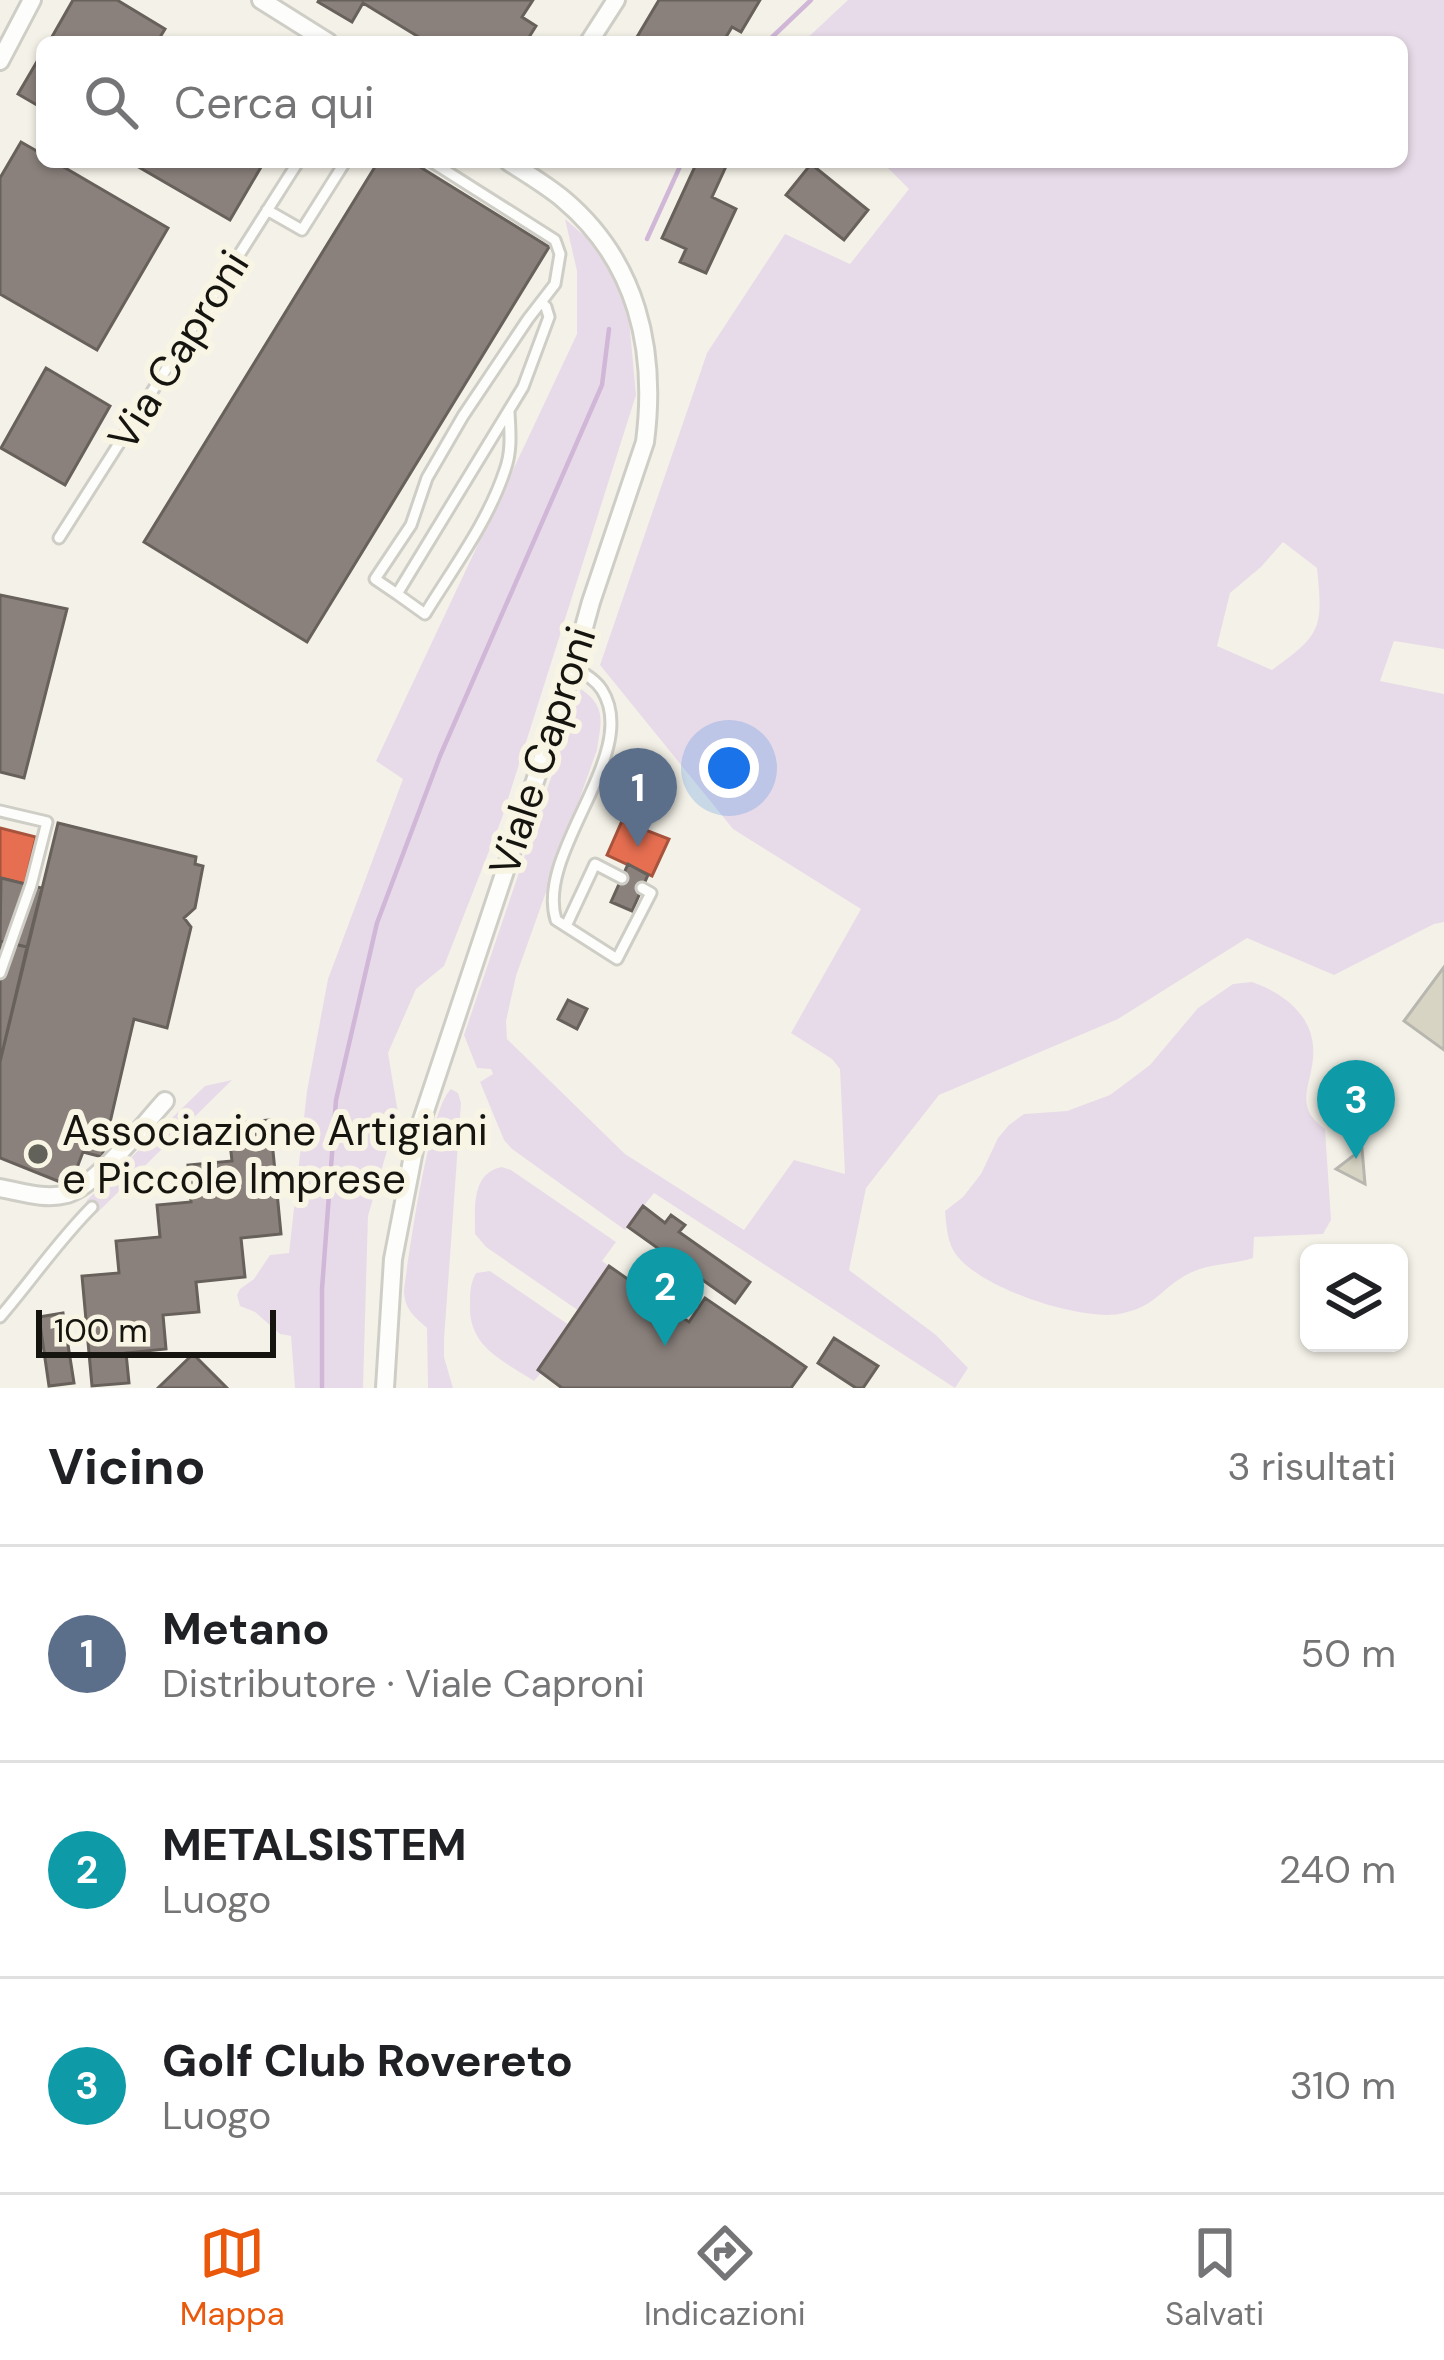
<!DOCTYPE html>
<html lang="it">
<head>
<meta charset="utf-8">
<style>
  body { margin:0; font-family:"DM Sans",sans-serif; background:#f2f2f2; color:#202124 }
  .controls { position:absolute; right:36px; bottom:36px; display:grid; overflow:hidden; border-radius:18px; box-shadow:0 3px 9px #0004 }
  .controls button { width:108px; height:108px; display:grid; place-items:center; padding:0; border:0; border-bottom:3px solid #e0e0e0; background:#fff; color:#202124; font:60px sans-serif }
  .scale { position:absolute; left:36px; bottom:30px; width:240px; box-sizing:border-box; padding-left:12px; border:6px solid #15140e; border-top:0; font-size:33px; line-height:42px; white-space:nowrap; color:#15140e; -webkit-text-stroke:9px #f8f5e4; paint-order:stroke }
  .you { position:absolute; left:729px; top:768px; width:42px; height:42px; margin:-30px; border:9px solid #fff; border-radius:50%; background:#1a73e8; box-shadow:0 0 0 18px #1a73e833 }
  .badge { display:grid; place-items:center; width:78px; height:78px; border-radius:50%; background:#ea580c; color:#fff; font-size:39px; font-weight:700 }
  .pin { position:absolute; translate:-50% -99px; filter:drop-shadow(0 3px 6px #0008) }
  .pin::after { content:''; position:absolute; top:63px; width:42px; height:36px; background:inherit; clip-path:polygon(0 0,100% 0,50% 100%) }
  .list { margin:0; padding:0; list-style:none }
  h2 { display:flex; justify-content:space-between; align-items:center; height:156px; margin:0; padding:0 48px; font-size:51px }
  h2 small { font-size:39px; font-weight:400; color:#757577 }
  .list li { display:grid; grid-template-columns:78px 1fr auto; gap:36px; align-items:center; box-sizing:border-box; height:216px; padding:0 48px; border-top:3px solid #e0e0e0 }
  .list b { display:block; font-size:45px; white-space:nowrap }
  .list p { margin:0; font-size:39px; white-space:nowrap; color:#757577 }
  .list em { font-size:39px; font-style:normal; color:#757577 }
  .icon { flex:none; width:66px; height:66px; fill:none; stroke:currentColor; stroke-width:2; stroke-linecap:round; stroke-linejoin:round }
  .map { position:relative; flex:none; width:1444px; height:1388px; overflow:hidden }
  .search { position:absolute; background:#fff; box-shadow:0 3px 9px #0004; left:36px; right:36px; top:36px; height:132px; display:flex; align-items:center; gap:30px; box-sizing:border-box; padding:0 42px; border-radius:18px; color:#757577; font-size:45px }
  .sheet { height:804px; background:#fff }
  nav { display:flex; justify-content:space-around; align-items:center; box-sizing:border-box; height:168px; border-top:3px solid #e0e0e0; background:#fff; font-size:33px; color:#757577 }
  nav a { display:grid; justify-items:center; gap:6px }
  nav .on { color:#ea580c }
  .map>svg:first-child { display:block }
  .green { fill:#e8dbe9; fill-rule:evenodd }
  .shops { fill:#e76f51; stroke:#a8543d; stroke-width:3 }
  .industry { fill:#8a817c; stroke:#67605b; stroke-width:3 }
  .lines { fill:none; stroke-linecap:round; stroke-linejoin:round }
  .stream { stroke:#d0b7d7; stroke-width:4.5 }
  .building { fill:#d7d4c4; stroke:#b7b6af; stroke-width:3 }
  .service-casing { stroke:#cfcec6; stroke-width:15 }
  .minor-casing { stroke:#cfcec6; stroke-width:22 }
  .service { stroke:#fdfdfc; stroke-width:9 }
  .minor { stroke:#fdfdfc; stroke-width:16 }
  .poi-dot { fill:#63625a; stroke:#f8f5e4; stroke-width:4.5 }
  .labels { text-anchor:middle; stroke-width:12; stroke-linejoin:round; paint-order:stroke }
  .street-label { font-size:42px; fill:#15140e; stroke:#f8f5e4 }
  .poi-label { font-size:42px; fill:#15140e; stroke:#f8f5e4; text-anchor:start }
</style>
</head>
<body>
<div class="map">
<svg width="1444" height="1388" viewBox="0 0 1444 1388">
  <rect width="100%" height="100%" fill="#f4f2e8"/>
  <path class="green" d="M 848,0 L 1444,0 L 1444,649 L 1394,641 L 1380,681 L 1444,694 L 1444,922 L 1434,924 L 1334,975 L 1247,938 L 1118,1019 L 939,1095 L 866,1188 L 849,1270 L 936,1335 L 968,1368 L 955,1388 L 654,1193 L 625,1230 L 512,1149 L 504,1140 L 480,1082 L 493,1074 L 491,1069 L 477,1068 L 464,1035 L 581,689 C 607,707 601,722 597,750 L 516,976 L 506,1021 L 507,1039 L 625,1154 L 744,1230 L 794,1160 L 845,1174 L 840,1069 L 832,1059 L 791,1033 L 861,909 L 733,829 L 600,665 L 707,353 L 785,234 L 850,264 L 909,189 L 882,162 L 1402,162 L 1402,42 L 803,42 ZM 1283,542 L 1317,568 C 1323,628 1322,634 1272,670 L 1217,646 L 1230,593 L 1261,567 Z
    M 565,219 L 602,251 L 628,308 L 636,395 L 502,818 L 444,966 L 416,989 L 388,1053 L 398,1113 L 368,1216 L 363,1388 L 295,1388 L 291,1336 L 280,1334 L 255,1312 L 240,1306 L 237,1295 L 240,1289 L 254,1279 L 270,1255 L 289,1253 L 307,1091 L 328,979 L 403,779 L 376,761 L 577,334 L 577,271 Z
    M 1252,982 C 1287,994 1317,1019 1313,1059 C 1310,1089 1294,1107 1325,1129 L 1331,1220 L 1323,1234 L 1254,1237 L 1253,1258 C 1232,1265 1210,1263 1190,1273 C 1160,1288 1157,1307 1119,1314 C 1079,1321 970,1286 952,1248 C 947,1237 946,1222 945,1211 L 963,1197 L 981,1174 L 998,1138 L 1009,1125 L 1024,1114 L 1067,1111 L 1110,1095 L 1150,1065 L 1198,1008 L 1233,984 Z
    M 232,1080 L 97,1213 L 86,1201 L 205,1086 Z
    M 451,1089 L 458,1093 L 461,1103 L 444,1340 L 444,1357 L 453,1388 L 428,1388 L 427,1328 C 414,1316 404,1309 404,1290 C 409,1253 429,1109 451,1089 Z
    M 502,1167 L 511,1170 L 616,1242 L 602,1261 L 609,1266 L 579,1311 L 486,1247 L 475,1234 C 475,1208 471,1173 502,1167 Z
    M 490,1271 L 569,1325 L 538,1370 L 541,1373 L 534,1381 C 501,1359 467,1347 470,1301 C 470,1290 471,1282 476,1273 Z"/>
  <path class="shops" d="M 622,821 L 669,839 L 652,876 L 607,855 Z
    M 0,828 L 36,837 L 25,884 L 1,878 L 0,884 Z"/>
  <path class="industry" d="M 73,0 L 117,0 L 165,29 L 157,42 L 49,42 Z
    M 319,0 L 533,0 L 522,17 L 536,26 L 526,42 L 427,42 L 363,3 L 352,22 L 318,2 Z
    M 659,0 L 760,0 L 741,32 L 732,27 L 723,42 L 634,42 Z
    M 42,53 L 42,108 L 18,94 Z
    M 21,142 L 42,154 L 42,162 L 55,162 L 168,228 L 97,350 L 0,294 L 0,178 Z
    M 130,162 L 264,162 L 230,220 Z
    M 378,162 L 412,162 L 549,247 L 307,642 L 144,542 Z
    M 697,162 L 728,162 L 712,197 L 736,209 L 706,273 L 680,262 L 686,249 L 662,238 Z
    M 811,164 L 868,210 L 844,240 L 786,195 Z
    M 46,368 L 110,406 L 65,485 L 1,448 Z
    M 0,595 L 67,609 L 24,778 L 0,772 Z
    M 58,823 L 196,857 L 195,864 L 203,866 L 195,908 L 184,918 L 191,927 L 167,1028 L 134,1019 L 102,1157 L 83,1152 L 70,1186 L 0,1158 L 0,1062 Z
    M 628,864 L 648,875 L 632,911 L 611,902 Z
    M 1,878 L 42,888 L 27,947 L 0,941 Z
    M 0,941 L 27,947 L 0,1062 Z
    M 568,1000 L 587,1009 L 577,1029 L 558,1019 Z
    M 270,1120 L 281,1234 L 241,1238 L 245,1277 L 196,1282 L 199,1312 L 163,1315 L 166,1349 L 126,1353 L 129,1383 L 92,1386 L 82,1276 L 119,1273 L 116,1241 L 160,1237 L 157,1205 L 191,1202 L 188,1165 L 232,1161 L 228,1124 Z
    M 643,1206 L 665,1223 L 671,1215 L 685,1225 L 679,1232 L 750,1282 L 735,1303 L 628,1227 Z
    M 609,1266 L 689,1322 L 705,1298 L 806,1367 L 791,1388 L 562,1388 L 538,1370 Z
    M 63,1313 L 74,1383 L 49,1386 L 39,1317 Z
    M 834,1338 L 878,1366 L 863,1388 L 856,1388 L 818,1363 Z
    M 193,1354 L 227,1388 L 158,1388 Z"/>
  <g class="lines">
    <path class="stream" d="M 767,42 L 811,0
      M 647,239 L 682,162
      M 322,1388 L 322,1289 L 336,1100 L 377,923 L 440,756 L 602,385 L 609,329"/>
  </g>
  <path class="building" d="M 1444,967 L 1444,1050 L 1404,1021 Z
    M 1362,1149 L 1365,1184 L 1336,1169 Z"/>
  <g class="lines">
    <defs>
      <path id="service" d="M 432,162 L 555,240 L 560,254 L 555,284 L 528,319 L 463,416 L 427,478 L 411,525 L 375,579 L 397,594 L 523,387 L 549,317 L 546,307 L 541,302
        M 267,210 L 302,230 L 345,162
        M 59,538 L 298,162
        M 397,594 L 425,614 C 453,568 488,522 505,470 C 512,451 510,432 509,412
        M 573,667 C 583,673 595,679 602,690 C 642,753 535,851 556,920 L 617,959 L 651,893 L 642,888
        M 0,811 L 47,822 L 31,885 L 0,973
        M 566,926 L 595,864 L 622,878
        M 0,1317 C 31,1281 58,1241 92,1207"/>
      <path id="minor" d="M 261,0 L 328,42
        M 589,42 L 616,0
        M 0,61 L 32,0
        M 0,1188 C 22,1192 45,1200 67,1194 C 97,1185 143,1125 165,1101
        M 385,1388 L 393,1259 L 417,1135 L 573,667 L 591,602 L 645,442 C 657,349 637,261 563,199 C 546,185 527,174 509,162"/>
    </defs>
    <use href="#service" class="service-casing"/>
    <use href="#minor" class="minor-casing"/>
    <use href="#service" class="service"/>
    <use href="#minor" class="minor"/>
  </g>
  <circle class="poi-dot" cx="38" cy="1154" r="12"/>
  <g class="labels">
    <g class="street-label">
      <text transform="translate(178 350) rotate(-58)" y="15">Via Caproni</text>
      <text transform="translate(542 751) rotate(-72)" y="15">Viale Caproni</text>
    </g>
    <g class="poi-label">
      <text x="62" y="1145">Associazione Artigiani<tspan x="62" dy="48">e Piccole Imprese</tspan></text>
    </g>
  </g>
</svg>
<div class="controls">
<button><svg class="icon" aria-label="layers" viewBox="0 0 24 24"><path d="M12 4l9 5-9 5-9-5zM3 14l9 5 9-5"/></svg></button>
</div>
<div class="scale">100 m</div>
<div class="you"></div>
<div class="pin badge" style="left:638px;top:847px;background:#5c6f8a">1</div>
<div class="pin badge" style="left:665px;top:1346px;background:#0f9aa8">2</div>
<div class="pin badge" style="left:1356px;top:1159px;background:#0f9aa8">3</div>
<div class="search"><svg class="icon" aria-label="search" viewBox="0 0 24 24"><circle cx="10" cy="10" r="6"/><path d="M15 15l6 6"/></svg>Cerca qui</div>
</div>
<section class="sheet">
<h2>Vicino<small>3 risultati</small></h2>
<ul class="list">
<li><span class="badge" style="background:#5c6f8a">1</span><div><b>Metano</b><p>Distributore · Viale Caproni</p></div><em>50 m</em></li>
<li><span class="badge" style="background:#0f9aa8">2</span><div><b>METALSISTEM</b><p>Luogo</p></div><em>240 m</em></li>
<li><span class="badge" style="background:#0f9aa8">3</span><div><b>Golf Club Rovereto</b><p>Luogo</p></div><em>310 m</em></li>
</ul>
</section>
<nav>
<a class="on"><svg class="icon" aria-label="map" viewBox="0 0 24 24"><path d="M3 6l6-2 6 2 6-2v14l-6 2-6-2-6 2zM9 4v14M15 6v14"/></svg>Mappa</a>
<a><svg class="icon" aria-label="directions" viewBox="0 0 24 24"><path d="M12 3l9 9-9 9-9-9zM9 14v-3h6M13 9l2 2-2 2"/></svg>Indicazioni</a>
<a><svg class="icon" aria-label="saved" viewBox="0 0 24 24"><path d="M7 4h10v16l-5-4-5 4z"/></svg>Salvati</a>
</nav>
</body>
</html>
